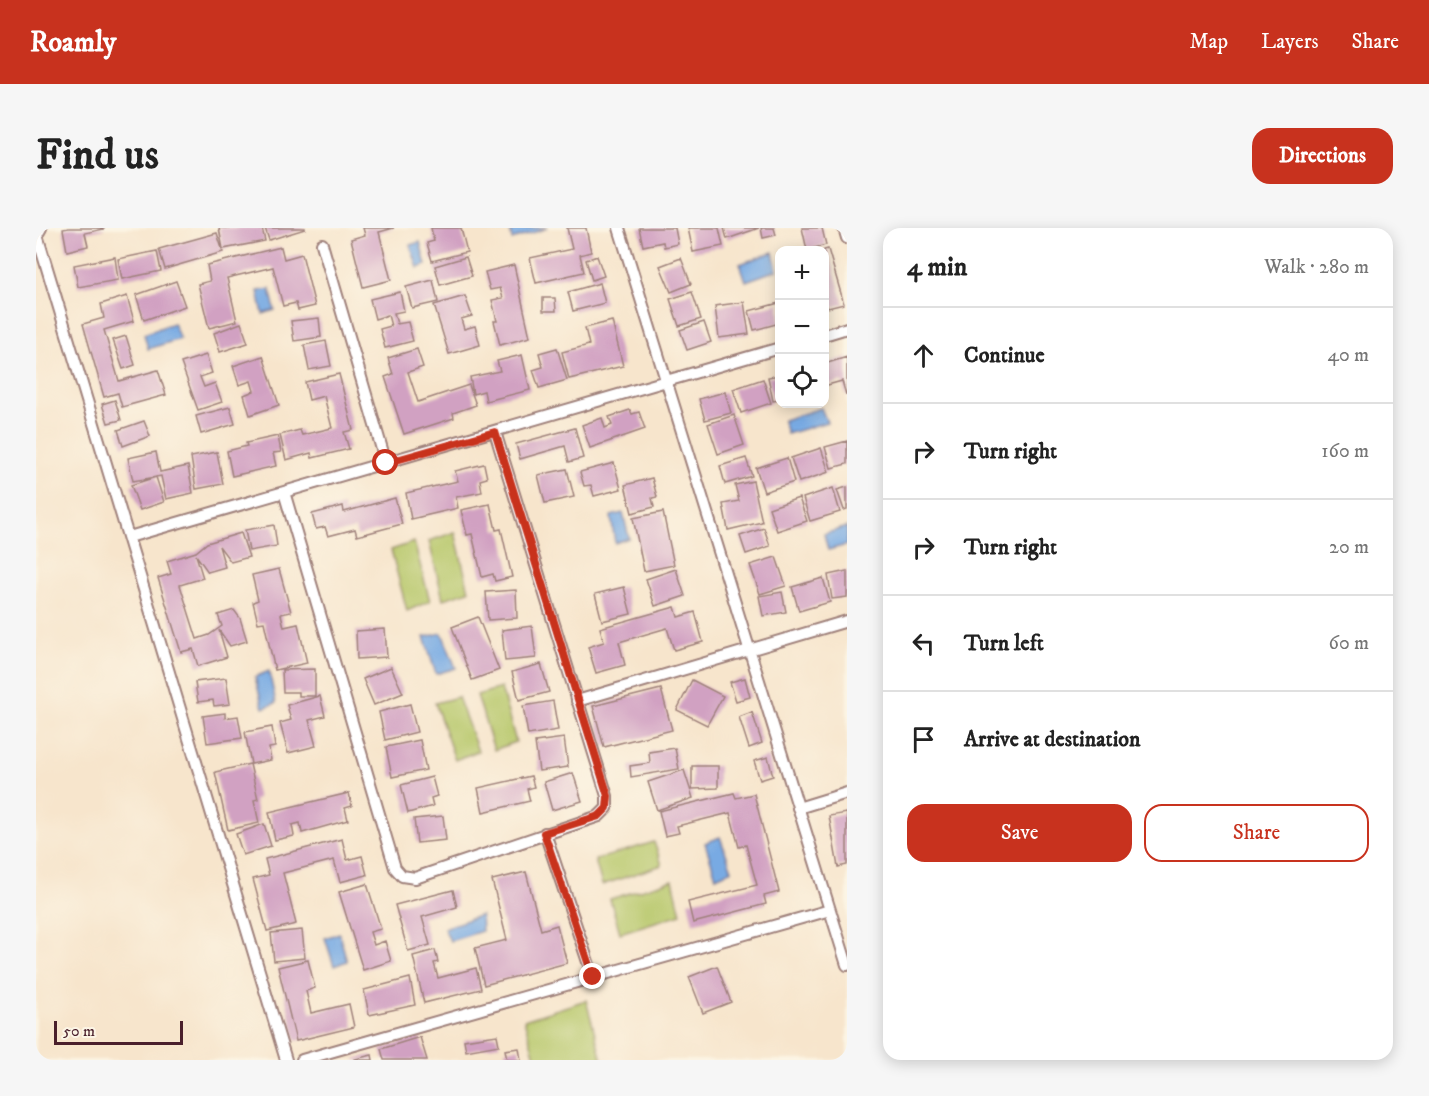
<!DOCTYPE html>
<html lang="en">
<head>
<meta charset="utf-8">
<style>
  body { margin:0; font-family:"IM FELL DW Pica",serif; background:#f6f6f6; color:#222 }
  .controls { position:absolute; right:18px; top:18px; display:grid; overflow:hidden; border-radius:12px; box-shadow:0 3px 15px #0003 }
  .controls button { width:54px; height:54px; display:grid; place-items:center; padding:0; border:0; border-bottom:2px solid #e0e0e0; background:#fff; color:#222; font:30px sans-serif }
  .scale { position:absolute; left:18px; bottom:15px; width:129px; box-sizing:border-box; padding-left:6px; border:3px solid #4a1f2b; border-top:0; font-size:16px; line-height:21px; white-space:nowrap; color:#4a1f2b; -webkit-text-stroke:4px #fcf5e5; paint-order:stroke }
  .stop { position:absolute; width:18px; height:18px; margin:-14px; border:4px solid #c8321e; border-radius:50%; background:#fff }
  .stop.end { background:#c8321e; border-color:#fff; box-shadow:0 2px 6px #0008 }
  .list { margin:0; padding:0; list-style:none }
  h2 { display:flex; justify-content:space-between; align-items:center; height:78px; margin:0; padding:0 24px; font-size:26px }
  h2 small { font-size:20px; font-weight:400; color:#767676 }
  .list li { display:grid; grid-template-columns:39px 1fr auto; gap:18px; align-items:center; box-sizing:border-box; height:96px; padding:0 24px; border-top:2px solid #e0e0e0 }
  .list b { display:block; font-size:22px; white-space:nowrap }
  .list em { font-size:20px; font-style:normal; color:#767676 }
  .actions { display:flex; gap:12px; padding:18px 24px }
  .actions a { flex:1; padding:14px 0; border:2px solid #c8321e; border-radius:18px; text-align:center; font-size:21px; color:#c8321e }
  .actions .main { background:#c8321e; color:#fff }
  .icon { flex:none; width:33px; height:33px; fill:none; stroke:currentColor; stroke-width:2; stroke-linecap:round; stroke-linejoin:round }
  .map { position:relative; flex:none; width:811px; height:832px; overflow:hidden; border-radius:18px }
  header { display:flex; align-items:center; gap:36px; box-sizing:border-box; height:84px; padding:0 30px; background:#c8321e; color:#fff }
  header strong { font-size:28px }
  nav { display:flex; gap:33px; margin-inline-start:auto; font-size:21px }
  .intro { display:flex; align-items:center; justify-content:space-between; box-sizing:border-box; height:144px; padding:0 36px }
  h1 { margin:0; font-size:42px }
  .button { padding:15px 27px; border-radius:18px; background:#c8321e; color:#fff; font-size:21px; font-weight:700 }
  main { display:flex; gap:36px; padding:0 36px }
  aside { flex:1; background:#fff; border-radius:18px; box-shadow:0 3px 15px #0003 }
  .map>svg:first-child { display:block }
  .green { fill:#b7c76a; stroke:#80734a; stroke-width:1.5 }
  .water { fill:#78aae3; stroke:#616487; stroke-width:1.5 }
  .building { fill:#d1a1c2 }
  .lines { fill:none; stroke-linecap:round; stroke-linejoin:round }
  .lane-casing { stroke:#a0827c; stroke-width:14 }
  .lane { stroke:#fff; stroke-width:10 }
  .route { stroke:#c8321e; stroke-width:8 }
</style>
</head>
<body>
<header>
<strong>Roamly</strong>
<nav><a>Map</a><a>Layers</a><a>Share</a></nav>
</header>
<div class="intro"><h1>Find us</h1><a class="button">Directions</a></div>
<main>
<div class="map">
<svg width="811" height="832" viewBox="0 0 811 832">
  <rect width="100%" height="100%" fill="#fcf5e5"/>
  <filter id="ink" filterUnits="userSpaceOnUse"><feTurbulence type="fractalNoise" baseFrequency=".0167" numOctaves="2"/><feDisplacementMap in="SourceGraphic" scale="12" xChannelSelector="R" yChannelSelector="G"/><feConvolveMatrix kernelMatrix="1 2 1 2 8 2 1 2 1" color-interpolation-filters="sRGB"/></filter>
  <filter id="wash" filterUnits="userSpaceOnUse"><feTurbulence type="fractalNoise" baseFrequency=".008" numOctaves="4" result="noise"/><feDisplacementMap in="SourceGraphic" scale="24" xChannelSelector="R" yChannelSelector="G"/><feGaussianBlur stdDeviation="1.35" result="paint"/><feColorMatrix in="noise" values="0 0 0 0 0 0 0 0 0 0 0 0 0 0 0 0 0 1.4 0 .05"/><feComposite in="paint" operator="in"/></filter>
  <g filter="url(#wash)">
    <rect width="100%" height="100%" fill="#f7e5cc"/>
    <path class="green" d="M 419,304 L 433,363 L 407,371 L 393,313 Z
      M 378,314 L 394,373 L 371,383 L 355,322 Z
      M 465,460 L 480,514 L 458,522 L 441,467 Z
      M 422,469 L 442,523 L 419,532 L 399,475 Z
      M 618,614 L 626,637 L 566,657 L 559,632 Z
      M 637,652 L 645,686 L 584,705 L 574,671 Z
      M 550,772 L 566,832 L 500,832 L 488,792 Z"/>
    <path class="water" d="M 474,0 L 511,0 L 476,12 Z
      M 384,14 L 390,37 L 382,40 L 374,17 Z
      M 737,24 L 741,42 L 710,53 L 704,36 Z
      M 234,61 L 239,82 L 227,86 L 222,63 Z
      M 137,95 L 144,111 L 112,121 L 108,106 Z
      M 785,180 L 791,194 L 751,206 L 747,192 Z
      M 587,285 L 593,310 L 579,315 L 575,288 Z
      M 811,299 L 811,317 L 792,322 L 788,306 Z
      M 406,405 L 420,440 L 400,446 L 388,409 Z
      M 233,443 L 240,475 L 227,480 L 219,449 Z
      M 684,609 L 696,642 L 680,649 L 669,615 Z
      M 445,687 L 446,703 L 414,713 L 408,700 Z
      M 303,705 L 311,733 L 298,738 L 289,710 Z"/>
    <g id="blocks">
      <path class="building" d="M 33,0 L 68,0 L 68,1 L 49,5 L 52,18 L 31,23 L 27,1 Z
        M 183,0 L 226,0 L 229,13 L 187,21 Z
        M 229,0 L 269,0 L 269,1 L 233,12 Z
        M 327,0 L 358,0 L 343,4 L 355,52 L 327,59 L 315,11 L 329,7 Z
        M 395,0 L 425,0 L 431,24 L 396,33 L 391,15 L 398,13 Z
        M 531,0 L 550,0 L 555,24 L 544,27 L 548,44 L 500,55 L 494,30 L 536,21 Z
        M 603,0 L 639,0 L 642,16 L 628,19 L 627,14 L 607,18 Z
        M 652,0 L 683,0 L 687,18 L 657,24 Z
        M 688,0 L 723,0 L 691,11 Z
        M 725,0 L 738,0 L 740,7 L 727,10 Z
        M 766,0 L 786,0 L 790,17 L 771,22 Z
        M 181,5 L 187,24 L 129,41 L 123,21 Z
        M 245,19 L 248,31 L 266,26 L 279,78 L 262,82 L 260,75 L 247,78 L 237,39 L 191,50 L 201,93 L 173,100 L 162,56 L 174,53 L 171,37 Z
        M 792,21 L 808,76 L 792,80 L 788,72 L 788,22 Z
        M 121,23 L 125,43 L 86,51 L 82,31 Z
        M 561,28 L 568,48 L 556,52 L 550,32 Z
        M 79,29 L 82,52 L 42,59 L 38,37 Z
        M 430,29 L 436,48 L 404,57 L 399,38 Z
        M 645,30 L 655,56 L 635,64 L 624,38 Z
        M 478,37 L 494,109 L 464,117 L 458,93 L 461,93 L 456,72 L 467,70 L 464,60 L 454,62 L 449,44 Z
        M 397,52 L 402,74 L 376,80 L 370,59 Z
        M 140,53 L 149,78 L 108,92 L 100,67 Z
        M 564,55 L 569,75 L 537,83 L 532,64 Z
        M 364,64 L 368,83 L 358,85 L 361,96 L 372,94 L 377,113 L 349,120 L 344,101 L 355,98 L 352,87 L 339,91 L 334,71 Z
        M 656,64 L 665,91 L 643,98 L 634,71 Z
        M 91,68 L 98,93 L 68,102 L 83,153 L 122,142 L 130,167 L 86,179 L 82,165 L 68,169 L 47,96 L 68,90 L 65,76 Z
        M 429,68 L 436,88 L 425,91 L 428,101 L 439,98 L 444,117 L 413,126 L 398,77 Z
        M 507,70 L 519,70 L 520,83 L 507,83 Z
        M 708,74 L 713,106 L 683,110 L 679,78 Z
        M 743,75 L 744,95 L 718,102 L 713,83 Z
        M 283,90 L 285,109 L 258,113 L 255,93 Z
        M 576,93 L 587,138 L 533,151 L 526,124 L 553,117 L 549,100 Z
        M 668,94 L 675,114 L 651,122 L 644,102 Z
        M 205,95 L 212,115 L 184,124 L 178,105 Z
        M 90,108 L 99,137 L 87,141 L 77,112 Z
        M 290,113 L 295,138 L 273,142 L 268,117 Z
        M 521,120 L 531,152 L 503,160 L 497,142 L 507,139 L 503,125 Z
        M 381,121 L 387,139 L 372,144 L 382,174 L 433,157 L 440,177 L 417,185 L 418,190 L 368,206 L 349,149 L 357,146 L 352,130 Z
        M 170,127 L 176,145 L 164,149 L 168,159 L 179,155 L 186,174 L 162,182 L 145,135 Z
        M 486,127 L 494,162 L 450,173 L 448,163 L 437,166 L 434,149 L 464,143 L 461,133 Z
        M 227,128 L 243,177 L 214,187 L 208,167 L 218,163 L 215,153 L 203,157 L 197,138 Z
        M 811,129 L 811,167 L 810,167 L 806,153 L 788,158 L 788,136 Z
        M 303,146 L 317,202 L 308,204 L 313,221 L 276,230 L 275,225 L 250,232 L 244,207 L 264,202 L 266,207 L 296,200 L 288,168 L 273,172 L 269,154 Z
        M 744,147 L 744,172 L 737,173 L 732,149 Z
        M 727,151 L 735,175 L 705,185 L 697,161 Z
        M 689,164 L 695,185 L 669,192 L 663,171 Z
        M 79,172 L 85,192 L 72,195 L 66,176 Z
        M 194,179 L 199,196 L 165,206 L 160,188 Z
        M 594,182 L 596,186 L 603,184 L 609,201 L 554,220 L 546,197 L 566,190 L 569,200 L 576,197 L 573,189 Z
        M 698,187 L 708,217 L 682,226 L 672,196 Z
        M 108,193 L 114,208 L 87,218 L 82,202 Z
        M 539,200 L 547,230 L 533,234 L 529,218 L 484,231 L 480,216 Z
        M 242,208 L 245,224 L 237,225 L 240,238 L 196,248 L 191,223 L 211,218 L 210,215 Z
        M 811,213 L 811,236 L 795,240 L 789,219 Z
        M 785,220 L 793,244 L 763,254 L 755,230 Z
        M 120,224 L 124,244 L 152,238 L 157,265 L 130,271 L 125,248 L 97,253 L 92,230 Z
        M 181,224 L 187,256 L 160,261 L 155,229 Z
        M 710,230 L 716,248 L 689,256 L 684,238 Z
        M 751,230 L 758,254 L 728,264 L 720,240 Z
        M 578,235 L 585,261 L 558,268 L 555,257 L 548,258 L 544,244 Z
        M 448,236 L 451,250 L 444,252 L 446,264 L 420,269 L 422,280 L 375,291 L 370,265 L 422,253 L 419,243 Z
        M 531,241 L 538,269 L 509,275 L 502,247 Z
        M 120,249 L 128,274 L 104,282 L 95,257 Z
        M 616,250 L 621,269 L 616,270 L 618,279 L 596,285 L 589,257 Z
        M 717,253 L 726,294 L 692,302 L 687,276 L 703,273 L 699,257 Z
        M 811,259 L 811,281 L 808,282 L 801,262 Z
        M 797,260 L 804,284 L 774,293 L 767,270 Z
        M 359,270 L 366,296 L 321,308 L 319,301 L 292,308 L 289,299 L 280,301 L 276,286 L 307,278 L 308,284 Z
        M 763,270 L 771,293 L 741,303 L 733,280 Z
        M 454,276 L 460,302 L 465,301 L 476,349 L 459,353 L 457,346 L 446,349 L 436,306 L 431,307 L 425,282 Z
        M 627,284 L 638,337 L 608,343 L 597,290 Z
        M 238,297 L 241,318 L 213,323 L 209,302 Z
        M 728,300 L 734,318 L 710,326 L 704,308 Z
        M 205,305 L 213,329 L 195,334 L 183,318 L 189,339 L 172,344 L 160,327 L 167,350 L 144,357 L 161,411 L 173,407 L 186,398 L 182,387 L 198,382 L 204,390 L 211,413 L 194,418 L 183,402 L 191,429 L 162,438 L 157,421 L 145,424 L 122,350 L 135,346 L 131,333 L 160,324 L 171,315 Z
        M 740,329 L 750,358 L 724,366 L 714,337 Z
        M 243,341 L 255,384 L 245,386 L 248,399 L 262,396 L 271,435 L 239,442 L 228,394 L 222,395 L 217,374 L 222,372 L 216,347 Z
        M 640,341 L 649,368 L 619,378 L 610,351 Z
        M 811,343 L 811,369 L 796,371 L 792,347 Z
        M 787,350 L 794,374 L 763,383 L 756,359 Z
        M 588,359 L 595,386 L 566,393 L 559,366 Z
        M 480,362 L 481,390 L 452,392 L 450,364 Z
        M 746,364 L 750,384 L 727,388 L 723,368 Z
        M 639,379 L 642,389 L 659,384 L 667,414 L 638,422 L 631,400 L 583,414 L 589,437 L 560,445 L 552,419 L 568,414 L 564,400 Z
        M 442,389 L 463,442 L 436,452 L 416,399 Z
        M 496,398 L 500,430 L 469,433 L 466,402 Z
        M 349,401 L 351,429 L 321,431 L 320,403 Z
        M 505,436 L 513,464 L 483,472 L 476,444 Z
        M 355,439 L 367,465 L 338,477 L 327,451 Z
        M 279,441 L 279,468 L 263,468 L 263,464 L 247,464 L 246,442 Z
        M 190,450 L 194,476 L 178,478 L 177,472 L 162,474 L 159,454 Z
        M 709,450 L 714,469 L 700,473 L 694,454 Z
        M 656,452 L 687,468 L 671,497 L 641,482 Z
        M 625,461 L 636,502 L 568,519 L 557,478 Z
        M 284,468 L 289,488 L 273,492 L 280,518 L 252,525 L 244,495 L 255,492 L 251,477 Z
        M 517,473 L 522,502 L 492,507 L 487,478 Z
        M 374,476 L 381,504 L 349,512 L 343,484 Z
        M 716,484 L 726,515 L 713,520 L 703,489 Z
        M 189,485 L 189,490 L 202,488 L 206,510 L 171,515 L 167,488 Z
        M 236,499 L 239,519 L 233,520 L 235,532 L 215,536 L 209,504 Z
        M 528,510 L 532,539 L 503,543 L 499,514 Z
        M 384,512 L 390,542 L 356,549 L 350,519 Z
        M 639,520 L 643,541 L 595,549 L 594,538 L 614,535 L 613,524 Z
        M 732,529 L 737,548 L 724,552 L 718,533 Z
        M 214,536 L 222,571 L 218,572 L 223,595 L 192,602 L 179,544 Z
        M 656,538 L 682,538 L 682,560 L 656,561 Z
        M 648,542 L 657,570 L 621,582 L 612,554 Z
        M 537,545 L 546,573 L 516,582 L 508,554 Z
        M 495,548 L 498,559 L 491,561 L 494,573 L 447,584 L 442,560 Z
        M 396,549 L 401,568 L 395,570 L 397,578 L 372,585 L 365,557 Z
        M 313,565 L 316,578 L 309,580 L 312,592 L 266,605 L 264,595 L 256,597 L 258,608 L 239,612 L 233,584 Z
        M 698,565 L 700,570 L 718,566 L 743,664 L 728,668 L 730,676 L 657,695 L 652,674 L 721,657 L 710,617 L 703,619 L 694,585 L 641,598 L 643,605 L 629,608 L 623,583 Z
        M 811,585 L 811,637 L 802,639 L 793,588 Z
        M 407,588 L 410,612 L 381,615 L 378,591 Z
        M 228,596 L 235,618 L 207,627 L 200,606 Z
        M 306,611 L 311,632 L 326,628 L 331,647 L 304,654 L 298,632 L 247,645 L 260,696 L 231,703 L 217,651 L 233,647 L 229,631 Z
        M 490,644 L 505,702 L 521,697 L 531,735 L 448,757 L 439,720 L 471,712 L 456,652 Z
        M 331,656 L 345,701 L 334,704 L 338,717 L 349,713 L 355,733 L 327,742 L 303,664 Z
        M 417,662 L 421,679 L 386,689 L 394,717 L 372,723 L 359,677 Z
        M 266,702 L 269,730 L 238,733 L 235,705 Z
        M 399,722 L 402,734 L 398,735 L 402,750 L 440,740 L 445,761 L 388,775 L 377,728 Z
        M 272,732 L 279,760 L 270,763 L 275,785 L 313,776 L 318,799 L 260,813 L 242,739 Z
        M 681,738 L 695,774 L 667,785 L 653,749 Z
        M 374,750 L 379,777 L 333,787 L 328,762 Z
        M 461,807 L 463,817 L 430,823 L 428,812 Z
        M 384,809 L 391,832 L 348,832 L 345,821 Z
        M 483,820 L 485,832 L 471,832 L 469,822 Z
        M 336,827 L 337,832 L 319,832 L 319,831 Z"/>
    </g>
  </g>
  <g filter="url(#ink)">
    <use href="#blocks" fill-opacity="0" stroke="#a0827c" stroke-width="1.5"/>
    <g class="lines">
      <defs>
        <path id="lane" d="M 5,0 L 1,7 L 250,832
          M 583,0 L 811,737
          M 808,0 L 811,10
          M 286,16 L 350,235
          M 788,107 L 811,100
          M 248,264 L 359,640 L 366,648 L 379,650 L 563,588 L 571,580 L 571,568 L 459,204
          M 93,309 L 744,120
          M 541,473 L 811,393
          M 762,580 L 811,565
          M 509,605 L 557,749
          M 266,832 L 794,682"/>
      </defs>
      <use href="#lane" class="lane-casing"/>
      <use href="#lane" class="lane"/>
    </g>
  </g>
  <g class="lines" filter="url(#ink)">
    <path class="route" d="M 350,235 L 459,204 L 572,568 L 571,580 L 563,588 L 508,605 L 557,749"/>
  </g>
</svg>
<div class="controls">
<button>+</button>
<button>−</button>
<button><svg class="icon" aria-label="locate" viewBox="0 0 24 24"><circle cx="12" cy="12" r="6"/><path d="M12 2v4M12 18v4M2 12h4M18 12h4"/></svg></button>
</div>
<div class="scale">50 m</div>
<div class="stop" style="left:350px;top:235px"></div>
<div class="stop end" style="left:557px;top:749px"></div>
</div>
<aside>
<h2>4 min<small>Walk · 280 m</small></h2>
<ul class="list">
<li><svg class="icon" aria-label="ahead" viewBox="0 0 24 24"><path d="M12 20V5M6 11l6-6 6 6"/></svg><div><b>Continue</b></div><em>40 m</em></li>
<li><svg class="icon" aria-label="right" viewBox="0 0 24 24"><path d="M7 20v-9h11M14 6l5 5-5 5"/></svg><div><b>Turn right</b></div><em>160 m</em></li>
<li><svg class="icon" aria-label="right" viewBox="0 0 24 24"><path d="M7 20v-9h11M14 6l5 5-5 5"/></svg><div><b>Turn right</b></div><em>20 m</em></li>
<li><svg class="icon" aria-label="left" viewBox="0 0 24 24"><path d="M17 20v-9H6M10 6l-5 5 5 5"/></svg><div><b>Turn left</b></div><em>60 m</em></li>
<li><svg class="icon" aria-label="arrive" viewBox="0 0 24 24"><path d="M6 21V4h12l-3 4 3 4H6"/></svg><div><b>Arrive at destination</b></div></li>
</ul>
<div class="actions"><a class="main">Save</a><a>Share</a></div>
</aside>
</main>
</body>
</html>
